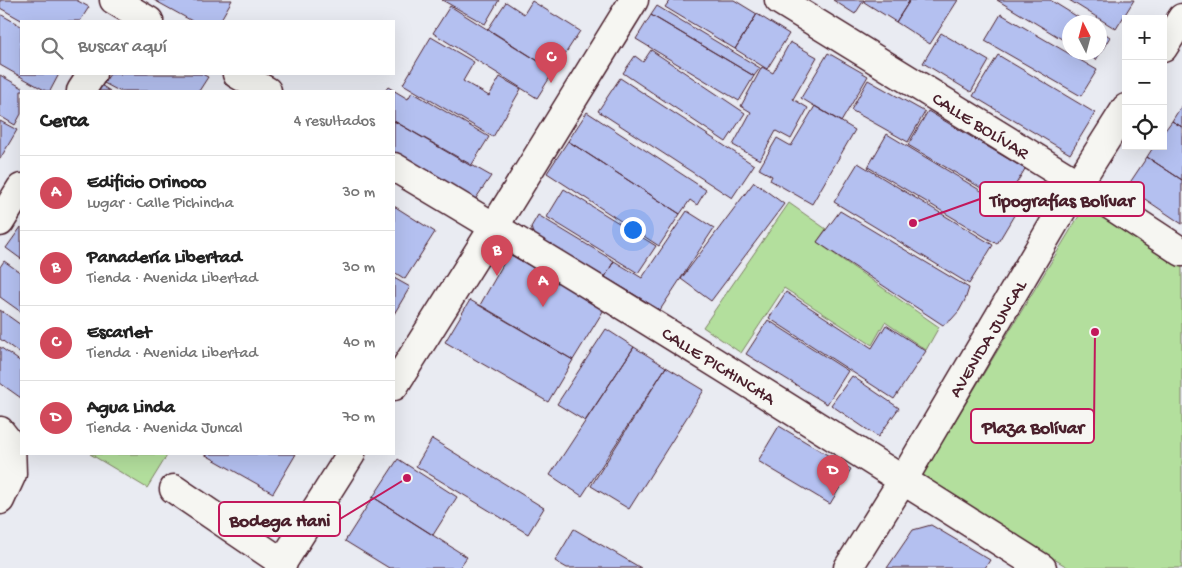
<!DOCTYPE html>
<html lang="es">
<head>
<meta charset="utf-8">
<style>
  body { margin:0; font-family:"Gochi Hand",sans-serif; background:#f2f2f2; color:#222 }
  .controls { position:absolute; right:15px; top:15px; display:grid; overflow:hidden; border-radius:0px; box-shadow:0 5px 20px #0002 }
  .controls button { width:45px; height:45px; display:grid; place-items:center; padding:0; border:0; border-bottom:1px solid #e0e0e0; background:#fff; color:#222; font:25px sans-serif }
  .compass { position:absolute; left:1062px; top:15px; width:45px; height:45px; border-radius:50%; background:#fff; box-shadow:0 5px 20px #0002; rotate:354deg }
  .you { position:absolute; left:632px; top:229px; width:18px; height:18px; margin:-12px; border:4px solid #fff; border-radius:50%; background:#1a73e8; box-shadow:0 0 0 8px #1a73e833 }
  .badge { display:grid; place-items:center; width:32px; height:32px; border-radius:50%; background:#d1495b; color:#fff; font-size:16px; font-weight:700 }
  .pin { position:absolute; translate:-50% -41px; filter:drop-shadow(0 1px 2px #0008) }
  .pin::after { content:''; position:absolute; top:26px; width:18px; height:15px; background:inherit; clip-path:polygon(0 0,100% 0,50% 100%) }
  .list { margin:0; padding:0; list-style:none }
  h2 { display:flex; justify-content:space-between; align-items:center; height:65px; margin:0; padding:0 20px; font-size:21px }
  h2 small { font-size:16px; font-weight:400; color:#767676 }
  .list li { display:grid; grid-template-columns:32px 1fr auto; gap:15px; align-items:center; box-sizing:border-box; height:75px; padding:0 20px; border-top:1px solid #e0e0e0 }
  .list b { display:block; font-size:19px; white-space:nowrap }
  .list p { margin:0; font-size:16px; white-space:nowrap; color:#767676 }
  .list em { font-size:16px; font-style:normal; color:#767676 }
  .icon { flex:none; width:28px; height:28px; fill:none; stroke:currentColor; stroke-width:2; stroke-linecap:round; stroke-linejoin:round }
  .map { position:relative; flex:none; width:1182px; height:568px; overflow:hidden }
  .search { position:absolute; background:#fff; box-shadow:0 5px 20px #0002; left:20px; top:20px; width:375px; height:55px; display:flex; align-items:center; gap:12px; box-sizing:border-box; padding:0 18px; border-radius:0px; color:#767676; font-size:19px }
  .panel { position:absolute; background:#fff; box-shadow:0 5px 20px #0002; left:20px; top:90px; width:375px; height:365px; border-radius:0px }
  .map>svg:first-child { display:block }
  .green { fill:#b3df9d; stroke:#7e7f64 }
  .building { fill:#b4c0f0; stroke:#4a1f2b }
  .lines { fill:none; stroke-linecap:round; stroke-linejoin:round }
  .minor-casing { stroke:#4a1f2b; stroke-width:31 }
  .minor { stroke:#f6f6f2; stroke-width:28 }
  .labels { text-anchor:middle; stroke-width:4; stroke-linejoin:round; paint-order:stroke }
  .street-label { font-size:18px; fill:#4a1f2b; stroke:#f6f6f2 }
  .leader { fill:none; stroke:#c2185b; stroke-width:2 }
  .callout-dot { fill:#c2185b; stroke:#f6f6f2; stroke-width:2 }
  .callout { fill:#f6f6f2; stroke:#c2185b; stroke-width:2 }
  .callout-label { font-size:19px; text-anchor:middle; font-weight:bold; fill:#4a1f2b }
</style>
</head>
<body>
<div class="map">
<svg width="1182" height="568" viewBox="0 0 1182 568">
  <rect width="100%" height="100%" fill="#e9ebf2"/>
  <filter id="ink" filterUnits="userSpaceOnUse"><feTurbulence type="fractalNoise" baseFrequency=".02" numOctaves="2"/><feDisplacementMap in="SourceGraphic" scale="10" xChannelSelector="R" yChannelSelector="G"/><feConvolveMatrix kernelMatrix="1 2 1 2 8 2 1 2 1" color-interpolation-filters="sRGB"/></filter>
  <g filter="url(#ink)">
    <path class="green" d="M 1088,201 L 1182,265 L 1182,568 L 1069,568 L 920,479 Z
      M 789,203 L 826,229 L 817,242 L 939,327 L 926,350 L 885,322 L 872,345 L 784,288 L 741,353 L 703,327 Z
      M 90,454 L 168,454 L 147,488 Z"/>
    <path class="building" d="M 0,0 L 76,0 L 89,7 L 80,21 L 23,21 L 0,8 Z
      M 154,0 L 232,0 L 220,21 L 192,21 Z
      M 442,0 L 499,0 L 485,24 Z
      M 670,0 L 734,0 L 757,14 L 735,49 L 665,7 Z
      M 833,0 L 864,0 L 855,14 Z
      M 865,0 L 910,0 L 896,22 L 864,2 Z
      M 910,0 L 958,0 L 930,44 L 896,22 Z
      M 997,0 L 1050,0 L 1086,22 L 1070,22 L 1070,44 Z
      M 1069,0 L 1134,0 L 1116,29 Z
      M 532,1 L 580,31 L 554,71 L 488,29 L 506,2 L 524,14 Z
      M 450,6 L 554,71 L 537,98 L 433,33 Z
      M 657,6 L 760,68 L 754,76 L 651,15 Z
      M 0,14 L 21,26 L 21,74 L 59,74 L 50,91 L 46,91 L 0,65 Z
      M 757,14 L 789,34 L 767,69 L 735,49 Z
      M 1001,14 L 1097,70 L 1081,96 L 985,41 Z
      M 651,15 L 754,76 L 739,101 L 636,39 Z
      M 1100,30 L 1110,37 L 1096,60 L 1084,52 L 1100,52 Z
      M 941,33 L 989,61 L 971,92 L 923,63 Z
      M 431,37 L 474,62 L 463,81 L 489,96 L 500,77 L 521,89 L 493,137 L 403,84 Z
      M 790,42 L 817,57 L 793,99 L 808,108 L 791,139 L 776,131 L 760,160 L 733,145 L 751,112 L 741,106 L 762,67 L 773,73 Z
      M 651,50 L 745,113 L 726,142 L 623,73 L 635,56 L 643,62 Z
      M 828,53 L 868,76 L 841,122 L 801,98 Z
      M 998,55 L 1095,113 L 1070,154 L 973,96 Z
      M 110,74 L 202,74 L 208,77 L 199,91 L 119,91 L 104,83 Z
      M 0,75 L 28,91 L 21,91 L 21,114 L 15,125 L 0,116 Z
      M 620,78 L 754,165 L 732,198 L 598,111 Z
      M 868,80 L 925,112 L 908,142 L 851,110 Z
      M 101,85 L 110,91 L 97,91 Z
      M 388,87 L 408,99 L 412,92 L 489,137 L 471,166 L 394,121 L 394,91 L 385,91 Z
      M 1182,105 L 1182,127 L 1172,121 Z
      M 815,106 L 855,130 L 812,204 L 770,180 L 772,176 L 759,169 L 777,138 L 791,146 Z
      M 928,111 L 1025,169 L 1005,202 L 908,145 Z
      M 587,112 L 706,190 L 697,205 L 690,200 L 680,214 L 568,141 Z
      M 0,121 L 17,130 L 0,159 Z
      M 394,121 L 491,176 L 472,204 L 402,160 L 394,153 Z
      M 1172,121 L 1182,127 L 1182,180 L 1147,157 L 1154,146 L 1163,146 L 1163,133 Z
      M 887,134 L 1016,212 L 997,244 L 868,167 Z
      M 568,141 L 680,214 L 659,246 L 547,173 Z
      M 1147,157 L 1182,180 L 1182,224 L 1127,187 Z
      M 858,163 L 993,245 L 969,284 L 834,202 Z
      M 754,182 L 784,204 L 711,301 L 681,279 Z
      M 564,189 L 656,246 L 638,273 L 547,217 Z
      M 394,206 L 435,232 L 405,279 L 394,272 Z
      M 687,211 L 714,228 L 660,310 L 605,277 L 614,261 L 642,278 Z
      M 840,211 L 969,288 L 965,300 L 959,311 L 951,320 L 943,325 L 817,242 Z
      M 538,215 L 614,261 L 605,277 L 533,234 L 531,227 Z
      M 21,227 L 21,259 L 6,248 Z
      M 509,254 L 605,308 L 573,360 L 480,305 Z
      M 4,261 L 21,273 L 21,312 L 0,297 L 0,267 Z
      M 394,278 L 410,287 L 394,314 Z
      M 786,292 L 872,348 L 886,325 L 926,351 L 894,399 L 769,318 Z
      M 470,300 L 573,360 L 548,402 L 445,342 Z
      M 0,310 L 21,325 L 21,354 L 0,339 Z
      M 768,320 L 848,371 L 827,404 L 746,354 Z
      M 606,329 L 634,347 L 585,421 L 557,404 Z
      M 0,347 L 21,362 L 21,398 L 0,383 Z
      M 634,347 L 666,367 L 582,496 L 550,475 Z
      M 666,367 L 704,390 L 629,509 L 591,486 Z
      M 852,376 L 899,408 L 878,437 L 831,405 Z
      M 779,426 L 851,469 L 830,504 L 758,461 Z
      M 432,439 L 544,508 L 528,534 L 416,466 Z
      M 204,454 L 296,454 L 273,493 Z
      M 398,459 L 457,497 L 433,535 L 373,497 Z
      M 373,497 L 467,557 L 459,568 L 389,568 L 345,541 Z
      M 931,525 L 990,560 L 985,568 L 887,568 L 913,530 Z
      M 574,529 L 641,568 L 567,568 L 555,561 Z"/>
    <g class="lines">
      <defs>
        <path id="minor" d="M 114,0 L 149,21
          M 779,0 L 1078,184 L 1182,252
          M 1163,48 L 1182,18
          M 237,74 L 267,91
          M 81,91 L 92,74
          M 394,167 C 612,296 827,432 1042,568
          M 0,222 L 21,188
          M 394,386 L 494,227 L 634,0
          M 0,431 L 11,445 L 12,474 L 0,500
          M 174,489 L 283,563
          M 279,568 L 351,454
          M 848,568 L 903,480 L 1069,198 L 1126,108"/>
      </defs>
      <use href="#minor" class="minor-casing"/>
      <use href="#minor" class="minor"/>
    </g>
  </g>
  <g class="labels">
    <g class="street-label">
      <text transform="translate(981 125) rotate(32)" y="6">CALLE BOLÍVAR</text>
      <text transform="translate(987 338) rotate(-59)" y="6">AVENIDA JUNCAL</text>
      <text transform="translate(719 365) rotate(32)" y="6">CALLE PICHINCHA</text>
    </g>
  </g>
  <path class="leader" d="M913 223L980 199M1095 332L1094 426M407 478L340 519"/>
  <g class="callout-dot">
    <circle cx="913" cy="223" r="5"/>
    <circle cx="1095" cy="332" r="5"/>
    <circle cx="407" cy="478" r="5"/>
  </g>
  <g class="callout">
    <rect x="980" y="182" width="164" height="34" rx="5"/>
    <rect x="971" y="409" width="123" height="34" rx="5"/>
    <rect x="219" y="502" width="121" height="34" rx="5"/>
  </g>
  <g class="callout-label">
    <text x="1062" y="206">Tipografías Bolívar</text>
    <text x="1033" y="433">Plaza Bolívar</text>
    <text x="280" y="526">Bodega Hani</text>
  </g>
</svg>
<div class="controls">
<button>+</button>
<button>−</button>
<button><svg class="icon" aria-label="locate" viewBox="0 0 24 24"><circle cx="12" cy="12" r="6"/><path d="M12 2v4M12 18v4M2 12h4M18 12h4"/></svg></button>
</div>
<svg class="compass" viewBox="-18 -18 36 36"><path d="M0-13l5 13h-10z" fill="#e53935"/><path d="M0 13l5-13h-10z" fill="#767676"/></svg>
<div class="you"></div>
<div class="pin badge" style="left:543px;top:307px">A</div>
<div class="pin badge" style="left:497px;top:276px">B</div>
<div class="pin badge" style="left:551px;top:83px">C</div>
<div class="pin badge" style="left:833px;top:496px">D</div>
<div class="search"><svg class="icon" aria-label="search" viewBox="0 0 24 24"><circle cx="10" cy="10" r="6"/><path d="M15 15l6 6"/></svg>Buscar aquí</div>
<section class="panel">
<h2>Cerca<small>4 resultados</small></h2>
<ul class="list">
<li><span class="badge">A</span><div><b>Edificio Orinoco</b><p>Lugar · Calle Pichincha</p></div><em>30 m</em></li>
<li><span class="badge">B</span><div><b>Panadería Libertad</b><p>Tienda · Avenida Libertad</p></div><em>30 m</em></li>
<li><span class="badge">C</span><div><b>Escarlet</b><p>Tienda · Avenida Libertad</p></div><em>40 m</em></li>
<li><span class="badge">D</span><div><b>Agua Linda</b><p>Tienda · Avenida Juncal</p></div><em>70 m</em></li>
</ul>
</section>
</div>
</body>
</html>
